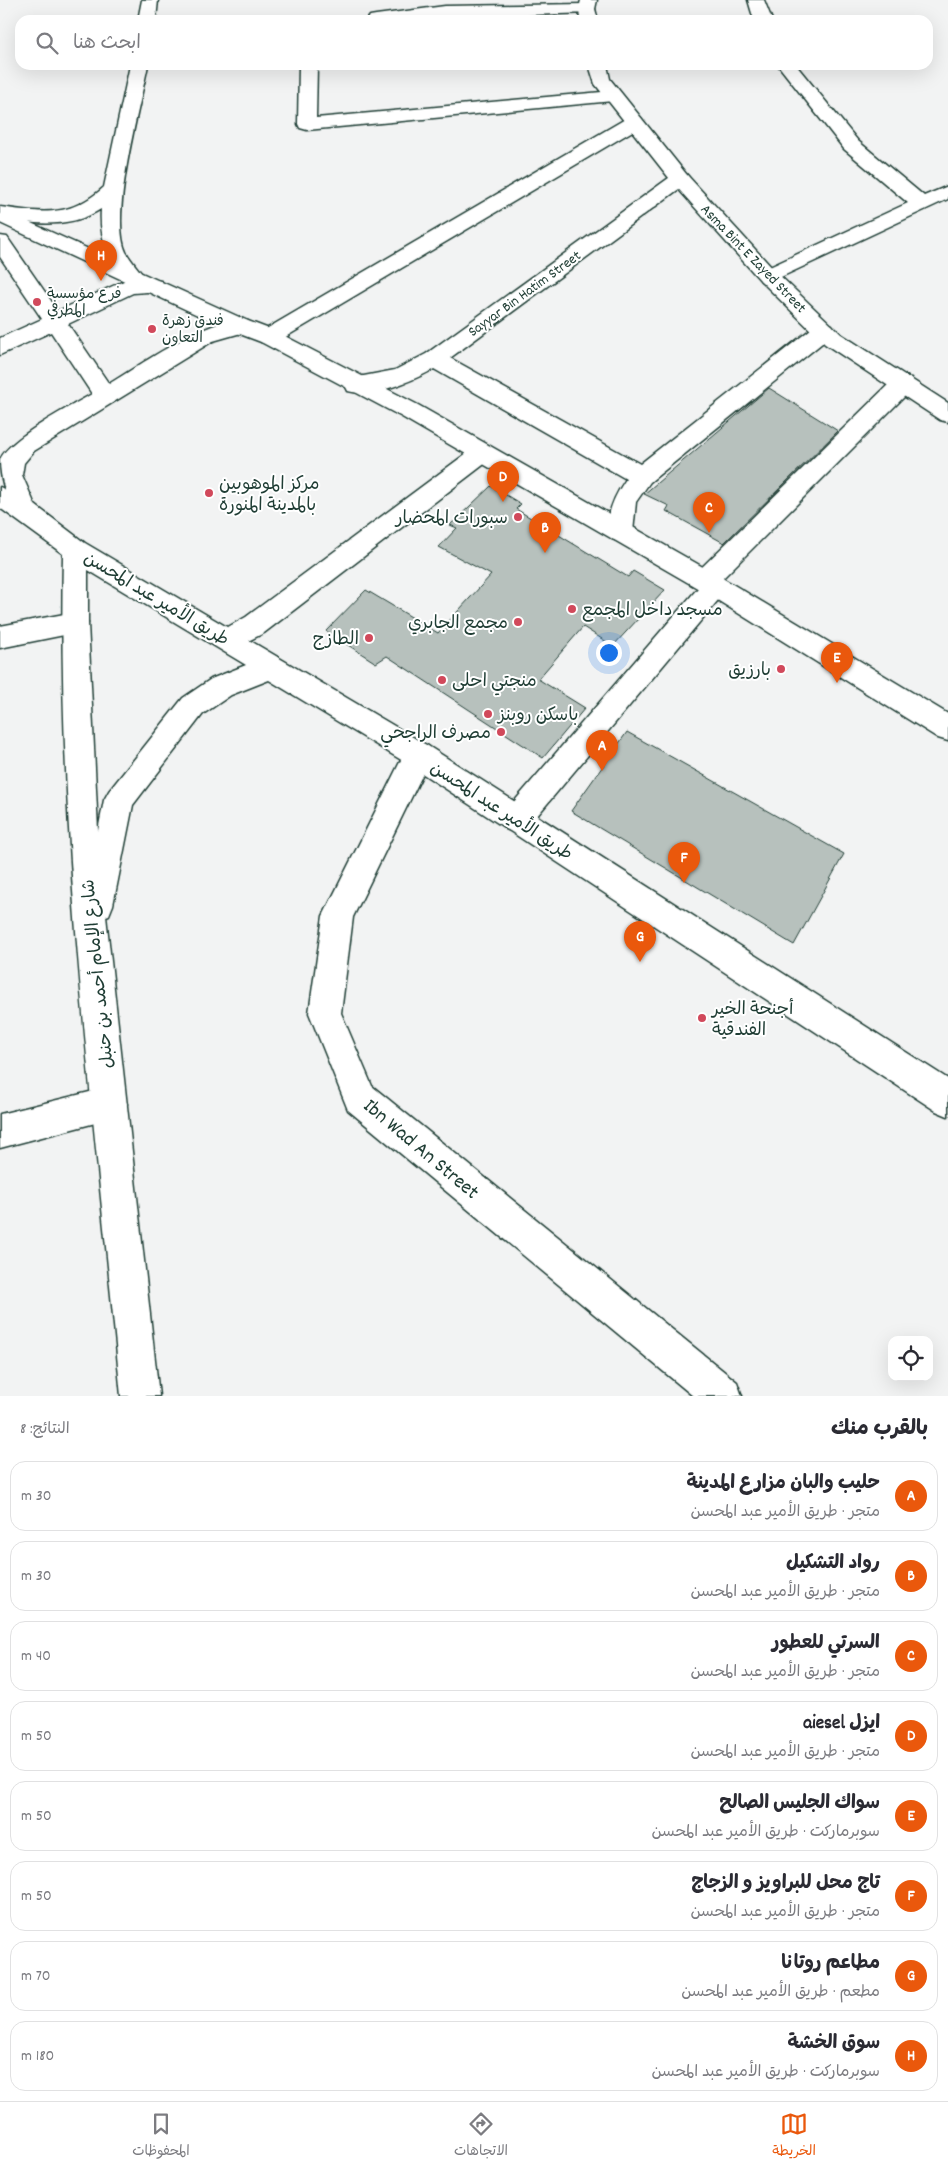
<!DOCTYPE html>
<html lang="ar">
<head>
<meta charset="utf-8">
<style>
  body { margin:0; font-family:Dekko,"Playpen Sans Arabic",sans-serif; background:#f7f7f7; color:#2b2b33; direction:rtl }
  .controls { position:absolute; right:15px; bottom:15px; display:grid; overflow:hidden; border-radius:10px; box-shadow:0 5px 20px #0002 }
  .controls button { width:45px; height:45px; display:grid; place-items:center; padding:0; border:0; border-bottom:1px solid #e1e1e2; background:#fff; color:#2b2b33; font:25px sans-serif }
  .you { position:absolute; left:608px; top:652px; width:18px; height:18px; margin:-12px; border:4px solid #fff; border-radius:50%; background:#1a73e8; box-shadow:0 0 0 8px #1a73e833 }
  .badge { display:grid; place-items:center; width:32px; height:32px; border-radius:50%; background:#ea580c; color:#fff; font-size:16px; font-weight:700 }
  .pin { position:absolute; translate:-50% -41px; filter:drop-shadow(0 1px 2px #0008) }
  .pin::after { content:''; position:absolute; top:26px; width:18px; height:15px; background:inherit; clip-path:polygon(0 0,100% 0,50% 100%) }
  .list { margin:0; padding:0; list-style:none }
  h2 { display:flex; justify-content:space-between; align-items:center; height:65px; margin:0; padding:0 20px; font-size:21px }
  h2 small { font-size:16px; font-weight:400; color:#7c7c81 }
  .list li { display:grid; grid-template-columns:32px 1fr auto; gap:15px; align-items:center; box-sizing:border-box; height:70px; margin:0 10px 10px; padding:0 10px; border:1px solid #e1e1e2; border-radius:15px }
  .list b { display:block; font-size:19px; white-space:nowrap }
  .list p { margin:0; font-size:16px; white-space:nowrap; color:#7c7c81 }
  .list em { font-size:16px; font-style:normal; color:#7c7c81 }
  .icon { flex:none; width:28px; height:28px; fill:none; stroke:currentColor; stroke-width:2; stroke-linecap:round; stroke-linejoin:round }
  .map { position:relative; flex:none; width:948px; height:1396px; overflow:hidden; direction:ltr }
  .search { position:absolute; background:#fff; box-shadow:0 5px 20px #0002; left:15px; right:15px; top:15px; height:55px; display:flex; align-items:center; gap:12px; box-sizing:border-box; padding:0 18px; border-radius:15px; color:#7c7c81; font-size:19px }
  .sheet { height:705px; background:#fff }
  nav { display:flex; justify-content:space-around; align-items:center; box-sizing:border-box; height:70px; border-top:1px solid #e1e1e2; background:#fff; font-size:14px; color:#7c7c81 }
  nav a { display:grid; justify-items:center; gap:2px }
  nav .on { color:#ea580c }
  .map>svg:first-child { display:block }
  .building { fill:#b7c1bd; stroke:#1f3d34 }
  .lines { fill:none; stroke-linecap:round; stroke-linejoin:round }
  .minor-casing { stroke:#1f3d34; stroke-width:3 }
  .secondary-casing { stroke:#1f3d34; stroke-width:3 }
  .minor { fill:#fff; fill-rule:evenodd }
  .secondary { fill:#fff; fill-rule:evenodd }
  .poi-dot { fill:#d1495b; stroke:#fff; stroke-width:2 }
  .labels { text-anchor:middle; stroke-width:4; stroke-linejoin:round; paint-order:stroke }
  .far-street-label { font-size:15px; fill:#1f3d34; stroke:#fff }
  .far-poi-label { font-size:15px; fill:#1f3d34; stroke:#fff; text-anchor:start }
  .poi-label { font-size:18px; fill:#1f3d34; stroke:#fff; text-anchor:start }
  .street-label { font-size:18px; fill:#1f3d34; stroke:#fff }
  .near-street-label { font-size:21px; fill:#1f3d34; stroke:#fff }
</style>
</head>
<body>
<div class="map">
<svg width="948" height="1396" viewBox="0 0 948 1396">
  <rect width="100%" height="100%" fill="#f2f3f3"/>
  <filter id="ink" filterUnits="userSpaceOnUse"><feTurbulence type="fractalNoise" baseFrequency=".02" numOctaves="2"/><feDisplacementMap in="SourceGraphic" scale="10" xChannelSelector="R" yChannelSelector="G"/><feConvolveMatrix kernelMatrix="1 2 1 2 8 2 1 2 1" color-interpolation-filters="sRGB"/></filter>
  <g filter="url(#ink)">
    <path class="building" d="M 769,388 L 838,431 L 724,543 L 666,511 L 669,506 L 644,494 Z
      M 491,486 L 521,504 L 516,509 L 628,577 L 633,571 L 665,590 L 613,646 L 583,627 L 538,679 L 585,708 L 543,758 L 387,656 L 376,663 L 326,631 L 366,590 L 438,633 L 491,575 L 439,547 L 457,528 L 450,525 Z
      M 627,732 L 844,854 L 794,945 L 571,811 Z"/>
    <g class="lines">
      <defs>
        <path id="minor" d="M 142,0 L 158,0 L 156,20 L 138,20 Z
          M 748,0 L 764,0 L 772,20 L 754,20 Z
          M 587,4 L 593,5 L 595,9 L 593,13 L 367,20 L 370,16 L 376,15 L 445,6 Z
          M 130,65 L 148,65 C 140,106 109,217 126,252 C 131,261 139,269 144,277 L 143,279 L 161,281 L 165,286 L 161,291 L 133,293 L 68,324 L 109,384 C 139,366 215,312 248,321 L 251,326 L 248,331 L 213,341 L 34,451 L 24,463 L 22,475 L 38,512 L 35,519 L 26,521 L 17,519 C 8,502 0,480 0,461 C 4,441 73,405 92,394 L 51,332 L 0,355 L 0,338 L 42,319 L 0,257 L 0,236 L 7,237 L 58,311 L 126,280 C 108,255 99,241 101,209 C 70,229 35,224 0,219 L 0,207 C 43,213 70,218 104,187 Z
          M 299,65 L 317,65 L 316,118 L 613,91 L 619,92 L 622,96 L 619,100 L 613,101 L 307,130 L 300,128 L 298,124 Z
          M 778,65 L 796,65 L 858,141 L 924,196 L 948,186 L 948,199 L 768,283 L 761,281 L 758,276 L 761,271 L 908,203 L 844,149 Z
          M 634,116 L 641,118 L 643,122 L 641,126 L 277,342 L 269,344 L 261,342 L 258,337 L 261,332 L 627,118 Z
          M 680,173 L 687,175 L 690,179 L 687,183 L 450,358 L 640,464 L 816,325 L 824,323 L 832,325 L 835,330 L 832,335 L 650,482 L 636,502 L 633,532 L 630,539 L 621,542 L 612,539 C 602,519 615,495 626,479 L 434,369 C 412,381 373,398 348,391 L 345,385 L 348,379 L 395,370 L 426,354 L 673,175 Z
          M 903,376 L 911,378 L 914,384 L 911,390 L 723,578 L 728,586 L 724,593 L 526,829 L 516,833 L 506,829 L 501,820 L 506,811 L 698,588 L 692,580 L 696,573 L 895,378 Z
          M 483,444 L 491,447 L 495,453 L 491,459 L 264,633 L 228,651 L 219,648 L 215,640 L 219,632 L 246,617 L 475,447 Z
          M 75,612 L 84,615 L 88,623 L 84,631 L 0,648 L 0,626 Z
          M 418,743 L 428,746 L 432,755 L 353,917 L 341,1013 L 372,1086 L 737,1382 L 742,1396 L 693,1396 L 348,1110 L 309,1013 L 323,916 L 408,746 Z
          M 110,1087 L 122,1092 L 127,1104 L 122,1116 L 0,1148 L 0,1114 Z"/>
        <path id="secondary" d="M 581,0 L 597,0 L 595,9 L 598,20 L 580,20 L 579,9 Z
          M 589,65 L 607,65 L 610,79 L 687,175 L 775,271 L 841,334 L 948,403 L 948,422 L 940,420 L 825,344 L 761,281 L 673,183 L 595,84 Z
          M 0,209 L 248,321 L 277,332 L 418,405 L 724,579 L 948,714 L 948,741 L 938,738 L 706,593 L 402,417 L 261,342 L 232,331 L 0,223 Z
          M 0,487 L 35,505 L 85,543 L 428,746 L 948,1079 L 948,1116 L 936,1111 L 408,764 L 269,680 L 231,695 L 203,714 L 133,805 L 113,905 L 109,915 L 106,916 L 159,1396 L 121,1396 C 94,1116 57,836 63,554 L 0,508 ZM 88,570 L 246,665 L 211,679 L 183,698 L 109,791 L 104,800 L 98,831 L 88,623 Z"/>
      </defs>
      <use href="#minor" class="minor-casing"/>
      <use href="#secondary" class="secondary-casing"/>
      <use href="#minor" class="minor"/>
      <use href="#secondary" class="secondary"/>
    </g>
  </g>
  <g class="poi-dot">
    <circle cx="37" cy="302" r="5"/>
    <circle cx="152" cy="329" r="5"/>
    <circle cx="209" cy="493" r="5"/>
    <circle cx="518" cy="517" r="5"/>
    <circle cx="572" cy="609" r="5"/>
    <circle cx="518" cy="622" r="5"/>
    <circle cx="369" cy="638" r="5"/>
    <circle cx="781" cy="669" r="5"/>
    <circle cx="442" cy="680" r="5"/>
    <circle cx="488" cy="714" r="5"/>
    <circle cx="501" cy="732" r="5"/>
    <circle cx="702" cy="1018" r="5"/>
  </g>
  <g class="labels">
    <g class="far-street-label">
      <text transform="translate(754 258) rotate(46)" y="5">Asma Bint E Zayed Street</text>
      <text transform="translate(524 293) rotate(-36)" y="5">Sayyar Bin Hatim Street</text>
    </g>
    <g class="far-poi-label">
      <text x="47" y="298">فرع مؤسسة<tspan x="47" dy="17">المطرفي</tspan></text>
      <text x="162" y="325">فندق زهرة<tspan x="162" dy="17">التعاون</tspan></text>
    </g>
    <g class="poi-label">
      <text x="219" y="489">مركز الموهوبين<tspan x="219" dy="21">بالمدينة المنورة</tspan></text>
      <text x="508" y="523" text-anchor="end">سبورات المحضار</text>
      <text x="582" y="615">مسجد داخل المجمع</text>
      <text x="508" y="628" text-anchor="end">مجمع الجابري</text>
      <text x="359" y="644" text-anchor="end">الطازج</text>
      <text x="771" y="675" text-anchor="end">بارزيق</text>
      <text x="452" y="686">منجتي احلى</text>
      <text x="498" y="720">باسكن روبنز</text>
      <text x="491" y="738" text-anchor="end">مصرف الراجحي</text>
      <text x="712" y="1014">أجنحة الخير<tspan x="712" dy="21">الفندقية</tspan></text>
    </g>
    <g class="street-label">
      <text transform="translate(157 598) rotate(31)" y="6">طريق الأمير عبد المحسن</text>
      <text transform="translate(502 810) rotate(33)" y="6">طريق الأمير عبد المحسن</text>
      <text transform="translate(97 974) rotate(-96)" y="6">شارع الإمام أحمد بن حنبل</text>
    </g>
    <g class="near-street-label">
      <text transform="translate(422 1148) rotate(40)" y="7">Ibn Wad An Street</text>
    </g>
  </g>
</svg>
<div class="controls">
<button><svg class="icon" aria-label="locate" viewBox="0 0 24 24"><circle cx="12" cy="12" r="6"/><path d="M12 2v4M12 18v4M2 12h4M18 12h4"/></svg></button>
</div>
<div class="you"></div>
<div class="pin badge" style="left:602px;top:771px">A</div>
<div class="pin badge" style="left:545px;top:553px">B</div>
<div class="pin badge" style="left:709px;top:533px">C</div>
<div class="pin badge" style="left:503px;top:502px">D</div>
<div class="pin badge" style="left:837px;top:683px">E</div>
<div class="pin badge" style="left:684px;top:883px">F</div>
<div class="pin badge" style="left:640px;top:962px">G</div>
<div class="pin badge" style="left:101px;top:281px">H</div>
<div class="search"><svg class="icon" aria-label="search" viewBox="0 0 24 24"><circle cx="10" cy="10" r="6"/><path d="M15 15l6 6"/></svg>ابحث هنا</div>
</div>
<section class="sheet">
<h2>بالقرب منك<small>النتائج: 8</small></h2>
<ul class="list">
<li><span class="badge">A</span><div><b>حليب والبان مزارع المدينة</b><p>متجر · طريق الأمير عبد المحسن</p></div><em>30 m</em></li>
<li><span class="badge">B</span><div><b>رواد التشكيل</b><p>متجر · طريق الأمير عبد المحسن</p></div><em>30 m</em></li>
<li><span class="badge">C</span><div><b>السرتي للعطور</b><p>متجر · طريق الأمير عبد المحسن</p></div><em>40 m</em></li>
<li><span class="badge">D</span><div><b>ايزل aiesel</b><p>متجر · طريق الأمير عبد المحسن</p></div><em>50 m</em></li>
<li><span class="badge">E</span><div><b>سواك الجليس الصالح</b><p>سوبرماركت · طريق الأمير عبد المحسن</p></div><em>50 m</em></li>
<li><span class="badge">F</span><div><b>تاج محل للبراويز و الزجاج</b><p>متجر · طريق الأمير عبد المحسن</p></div><em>50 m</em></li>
<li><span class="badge">G</span><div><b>مطاعم روتانا</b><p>مطعم · طريق الأمير عبد المحسن</p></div><em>70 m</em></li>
<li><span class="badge">H</span><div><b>سوق الخشة</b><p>سوبرماركت · طريق الأمير عبد المحسن</p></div><em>180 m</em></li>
</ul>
</section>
<nav>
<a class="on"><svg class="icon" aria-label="map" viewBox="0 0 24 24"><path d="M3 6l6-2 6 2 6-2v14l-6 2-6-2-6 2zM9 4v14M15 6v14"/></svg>الخريطة</a>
<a><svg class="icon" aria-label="directions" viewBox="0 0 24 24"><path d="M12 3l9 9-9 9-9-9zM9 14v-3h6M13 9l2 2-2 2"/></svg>الاتجاهات</a>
<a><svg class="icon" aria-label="saved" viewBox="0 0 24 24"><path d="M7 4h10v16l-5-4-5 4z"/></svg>المحفوظات</a>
</nav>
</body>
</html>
